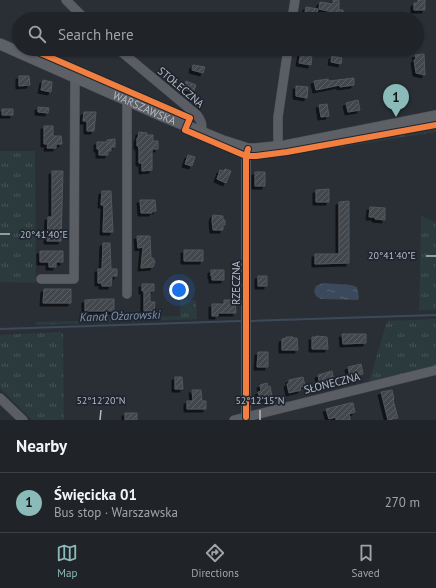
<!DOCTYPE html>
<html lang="en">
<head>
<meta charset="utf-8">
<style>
  body { margin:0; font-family:"PT Sans",sans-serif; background:#2d2f34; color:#f1f3f6 }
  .you { position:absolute; left:179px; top:290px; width:14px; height:14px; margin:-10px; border:3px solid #fff; border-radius:50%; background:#1a73e8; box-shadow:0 0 0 6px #1a73e833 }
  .badge { display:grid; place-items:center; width:26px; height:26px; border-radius:50%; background:#8bbbb9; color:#111; font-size:13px; font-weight:700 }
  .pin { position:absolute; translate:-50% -33px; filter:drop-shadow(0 1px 2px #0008) }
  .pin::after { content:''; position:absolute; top:21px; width:14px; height:12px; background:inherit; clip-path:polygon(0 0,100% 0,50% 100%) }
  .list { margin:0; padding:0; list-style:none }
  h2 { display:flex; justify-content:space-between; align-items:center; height:52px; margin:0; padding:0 16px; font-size:17px }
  h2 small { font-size:13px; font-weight:400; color:#a2a4a8 }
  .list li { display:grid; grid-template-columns:26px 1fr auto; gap:12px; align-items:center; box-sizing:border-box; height:60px; padding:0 16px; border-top:1px solid #3d4045 }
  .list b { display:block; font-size:15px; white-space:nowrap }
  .list p { margin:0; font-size:13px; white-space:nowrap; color:#a2a4a8 }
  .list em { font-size:13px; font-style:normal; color:#a2a4a8 }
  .icon { flex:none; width:22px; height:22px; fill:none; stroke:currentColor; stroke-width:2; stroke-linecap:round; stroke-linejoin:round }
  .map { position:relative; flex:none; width:436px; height:420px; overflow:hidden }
  .search { position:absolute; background:#202328; box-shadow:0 1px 3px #0004; left:12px; right:12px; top:12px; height:44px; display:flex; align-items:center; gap:10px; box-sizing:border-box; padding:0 14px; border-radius:22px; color:#a2a4a8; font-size:15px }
  .sheet { height:112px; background:#202328 }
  nav { display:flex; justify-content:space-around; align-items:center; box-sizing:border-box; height:56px; border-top:1px solid #3d4045; background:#202328; font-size:11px; color:#a2a4a8 }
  nav a { display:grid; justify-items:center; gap:2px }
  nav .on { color:#8bbbb9 }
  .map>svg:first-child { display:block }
  .grass { fill:url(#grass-tufts) }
  .water { fill:url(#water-ripples) }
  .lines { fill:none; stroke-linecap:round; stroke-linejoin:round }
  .stream { stroke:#3c495c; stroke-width:2 }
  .building { fill:url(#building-hatch); stroke:#52565d; filter:url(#shadow) }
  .minor-casing { stroke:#464a4f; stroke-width:10 }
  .major-casing { stroke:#484c52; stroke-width:12 }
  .minor { stroke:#5a5e64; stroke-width:9 }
  .major { stroke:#5d6065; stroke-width:11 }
  .cycleway-casing { stroke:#1f252f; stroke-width:8 }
  .cycleway { stroke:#f27e40; stroke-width:6 }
  .ticks { fill:none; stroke:#b5bcc5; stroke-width:1.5 }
  .labels { text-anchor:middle; stroke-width:3.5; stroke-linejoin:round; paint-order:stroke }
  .street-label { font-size:11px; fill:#b5bcc5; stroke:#1f252f }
  .water-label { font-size:12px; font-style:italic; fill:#8192aa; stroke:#1f252f }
  .ticks-label { font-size:10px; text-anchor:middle; fill:#b5bcc5; stroke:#1f252f; stroke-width:3.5; stroke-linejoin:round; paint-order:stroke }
</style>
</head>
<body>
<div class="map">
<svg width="436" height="420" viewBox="0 0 436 420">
  <defs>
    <pattern id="grass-tufts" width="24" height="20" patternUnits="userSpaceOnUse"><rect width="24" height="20" fill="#2b3a3c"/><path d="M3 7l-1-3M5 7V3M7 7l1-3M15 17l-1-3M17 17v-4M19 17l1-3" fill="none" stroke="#485557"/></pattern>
    <pattern id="water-ripples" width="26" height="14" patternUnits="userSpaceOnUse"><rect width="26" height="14" fill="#3c495c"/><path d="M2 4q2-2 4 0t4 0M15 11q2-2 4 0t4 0" fill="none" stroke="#566172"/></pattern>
    <pattern id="building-hatch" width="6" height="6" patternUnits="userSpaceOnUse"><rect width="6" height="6" fill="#42474c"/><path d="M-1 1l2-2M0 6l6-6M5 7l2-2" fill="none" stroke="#5b6064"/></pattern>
    <filter id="shadow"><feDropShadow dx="-3" dy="3" stdDeviation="0" flood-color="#0009"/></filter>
  </defs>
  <rect width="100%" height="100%" fill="#2a2f36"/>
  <path class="grass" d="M 436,124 L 436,132 L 298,154 L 296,150 Z
    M 0,151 L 35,151 L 36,283 L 0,282 Z
    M 421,216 L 436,222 L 436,310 L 419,310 Z
    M 180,300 L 196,300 L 197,319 L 36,325 L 36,322 L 79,321 L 80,318 L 122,318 L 180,316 Z
    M 436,319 L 436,366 L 368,385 L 387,321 Z
    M 60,332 L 63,334 L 64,420 L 32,420 L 0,388 L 0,335 Z"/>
  <path class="water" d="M 323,283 L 351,285 L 357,287 L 359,297 L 358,300 L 321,299 L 316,296 L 314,291 L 316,286 Z"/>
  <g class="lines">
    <path class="stream" d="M 250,321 L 436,315
      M 0,329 L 240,321"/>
  </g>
  <path class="building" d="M 333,0 L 339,0 L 339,10 L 343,10 L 344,19 L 332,19 L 332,12 L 319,9 L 320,2 L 333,4 Z
    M 418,0 L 425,0 L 425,10 L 414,10 L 414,3 L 418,3 Z
    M 306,7 L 318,9 L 316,19 L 304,19 Z
    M 304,51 L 312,54 L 311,65 L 299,63 L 301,52 L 303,53 Z
    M 424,54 L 425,75 L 416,73 L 414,60 L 416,59 L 415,55 Z
    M 332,56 L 342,58 L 341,64 L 331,62 Z
    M 193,65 L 205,67 L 203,73 L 192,70 Z
    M 19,76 L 29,76 L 30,85 L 19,86 Z
    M 354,78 L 354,85 L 340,87 L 340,85 L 316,90 L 314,81 L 328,79 L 329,81 Z
    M 43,80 L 52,82 L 51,92 L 41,90 Z
    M 186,81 L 196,85 L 193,93 L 183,89 Z
    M 296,86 L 308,87 L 307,98 L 296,96 Z
    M 358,100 L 360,110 L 348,112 L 346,103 Z
    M 327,104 L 329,116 L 321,117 L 319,105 Z
    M 38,107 L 49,108 L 48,113 L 38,112 Z
    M 2,109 L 13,109 L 13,115 L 2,115 Z
    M 84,112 L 96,112 L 94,131 L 87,131 L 87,121 L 83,121 Z
    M 44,126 L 53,126 L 53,136 L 61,136 L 62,144 L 56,144 L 56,148 L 47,148 L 48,144 L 44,144 Z
    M 139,132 L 147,133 L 147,135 L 153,135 L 153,141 L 158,141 L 158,149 L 152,149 L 152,170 L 142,171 L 142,163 L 139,163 L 139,149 L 138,146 L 137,146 L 137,138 L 138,138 Z
    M 115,139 L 115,147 L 111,147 L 111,151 L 108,151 L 108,155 L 99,155 L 99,149 L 97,149 L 97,142 L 107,142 L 107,140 Z
    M 188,155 L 195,157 L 192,166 L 185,164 Z
    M 225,169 L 231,171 L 226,183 L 217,179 L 220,170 L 224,171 Z
    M 52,171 L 63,171 L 61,241 L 47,241 L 48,217 L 52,217 Z
    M 255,172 L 265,172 L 265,186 L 255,186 Z
    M 329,189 L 329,202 L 316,202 L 316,190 Z
    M 102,191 L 111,191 L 113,232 L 103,232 L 104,205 L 101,205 Z
    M 140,200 L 155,200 L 156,211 L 152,211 L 152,213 L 141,213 Z
    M 349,201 L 349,263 L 315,264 L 315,254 L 339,254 L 339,202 Z
    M 370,207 L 385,208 L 385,220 L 375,219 L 375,217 L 369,217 Z
    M 213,215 L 223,216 L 223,220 L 225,220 L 225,225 L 223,225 L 223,230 L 213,230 L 212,220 Z
    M 137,236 L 150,236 L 151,258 L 153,258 L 155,262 L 153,267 L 141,268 L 143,247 L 138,248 Z
    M 103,243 L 110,243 L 111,269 L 117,269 L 117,276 L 112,276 L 111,286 L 102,286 L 102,283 L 98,283 L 98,269 L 102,269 Z
    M 184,250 L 203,250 L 203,261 L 184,261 Z
    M 40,251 L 63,251 L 63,262 L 56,262 L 56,267 L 49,267 L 49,262 L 40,262 Z
    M 211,270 L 224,270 L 224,280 L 212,280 L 212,276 L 211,276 Z
    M 258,276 L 267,276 L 267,286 L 258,286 Z
    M 142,284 L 154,284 L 154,291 L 150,291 L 150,302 L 155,302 L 154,311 L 144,311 L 144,291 L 142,291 Z
    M 44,289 L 71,289 L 71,303 L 43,303 Z
    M 101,299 L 114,299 L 114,311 L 85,311 L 85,300 Z
    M 224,300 L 235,300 L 236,313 L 218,313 L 218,316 L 212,316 L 212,304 L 224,304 Z
    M 342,334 L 366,334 L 366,343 L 343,344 Z
    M 316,336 L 327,337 L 328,349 L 312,349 L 312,337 L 316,337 Z
    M 286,337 L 293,337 L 293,338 L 297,338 L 298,350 L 282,350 L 282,339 L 286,338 Z
    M 258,352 L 268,352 L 268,367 L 257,367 Z
    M 361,364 L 363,374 L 350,377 L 348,367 Z
    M 332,371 L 334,382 L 320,385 L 318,375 Z
    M 175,377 L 182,377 L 183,389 L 175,389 Z
    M 303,377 L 305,386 L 300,387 L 301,390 L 289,393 L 287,384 L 289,383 L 289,380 Z
    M 267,383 L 268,387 L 270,386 L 272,396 L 260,400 L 258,392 L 261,391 L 260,385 Z
    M 192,390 L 201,390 L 202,401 L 206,401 L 206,409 L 187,409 L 187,401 L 193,401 Z
    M 392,390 L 394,399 L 393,400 L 398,418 L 388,420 L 381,392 Z
    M 350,403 L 353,403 L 355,412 L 349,414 L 350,420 L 336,420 L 336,417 L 329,419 L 326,409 Z
    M 125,413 L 137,413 L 137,420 L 125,420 Z"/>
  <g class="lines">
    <defs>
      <path id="minor" d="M 66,0 L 85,19
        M 292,19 L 295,0
        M 118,49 L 197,115 C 201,121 203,124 201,132
        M 278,147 L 278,117 L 288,49
        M 41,279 L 74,279 L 75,78
        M 127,294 L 127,101
        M 0,398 L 23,420
        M 246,417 L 246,156 L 248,149
        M 234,420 L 436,370"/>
      <g id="major">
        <path id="s1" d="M 0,44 L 165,117 L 223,141 L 248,149 L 255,149 L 285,146 L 436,116"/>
      </g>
    </defs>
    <use href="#minor" class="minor-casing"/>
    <use href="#major" class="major-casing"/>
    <use href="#minor" class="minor"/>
    <use href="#major" class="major"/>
    <defs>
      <path id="cycleway" d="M 31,49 L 190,118 L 185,130 L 246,156 L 256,156 L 287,152 L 436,125
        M 246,417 L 246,156 L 248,149"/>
    </defs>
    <use href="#cycleway" class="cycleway-casing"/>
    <use href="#cycleway" class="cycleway"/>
  </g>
  <path class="ticks" d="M 0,234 L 10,234M 426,256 L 436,256M 100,420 L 101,410M 260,420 L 260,410"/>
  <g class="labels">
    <g class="street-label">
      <text transform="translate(181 87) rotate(40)" y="4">STOŁECZNA</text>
      <text dy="4" stroke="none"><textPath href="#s1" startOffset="158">WARSZAWSKA</textPath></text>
      <text transform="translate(236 283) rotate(-90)" y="4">RZECZNA</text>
      <text transform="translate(332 383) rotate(-14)" y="4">SŁONECZNA</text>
    </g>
    <g class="water-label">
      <text transform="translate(120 316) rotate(-2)" y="4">Kanał Ożarowski</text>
    </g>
  </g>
  <g class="ticks-label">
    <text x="44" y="238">20°41'40"E</text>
    <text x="392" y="259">20°41'40"E</text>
    <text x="101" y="404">52°12'20"N</text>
    <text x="260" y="404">52°12'15"N</text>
  </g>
</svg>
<div class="you"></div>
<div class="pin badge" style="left:396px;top:117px">1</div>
<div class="search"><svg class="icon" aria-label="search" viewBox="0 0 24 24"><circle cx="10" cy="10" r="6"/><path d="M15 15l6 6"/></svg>Search here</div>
</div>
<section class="sheet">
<h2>Nearby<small></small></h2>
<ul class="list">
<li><span class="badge">1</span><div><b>Święcicka 01</b><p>Bus stop · Warszawska</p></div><em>270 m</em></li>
</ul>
</section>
<nav>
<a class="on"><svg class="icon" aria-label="map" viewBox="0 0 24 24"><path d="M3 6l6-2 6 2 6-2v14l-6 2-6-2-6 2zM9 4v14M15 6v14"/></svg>Map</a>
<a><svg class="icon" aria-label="directions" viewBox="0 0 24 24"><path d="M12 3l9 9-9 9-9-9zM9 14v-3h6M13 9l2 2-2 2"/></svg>Directions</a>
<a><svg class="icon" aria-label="saved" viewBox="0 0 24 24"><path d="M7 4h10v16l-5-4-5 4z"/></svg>Saved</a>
</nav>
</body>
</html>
